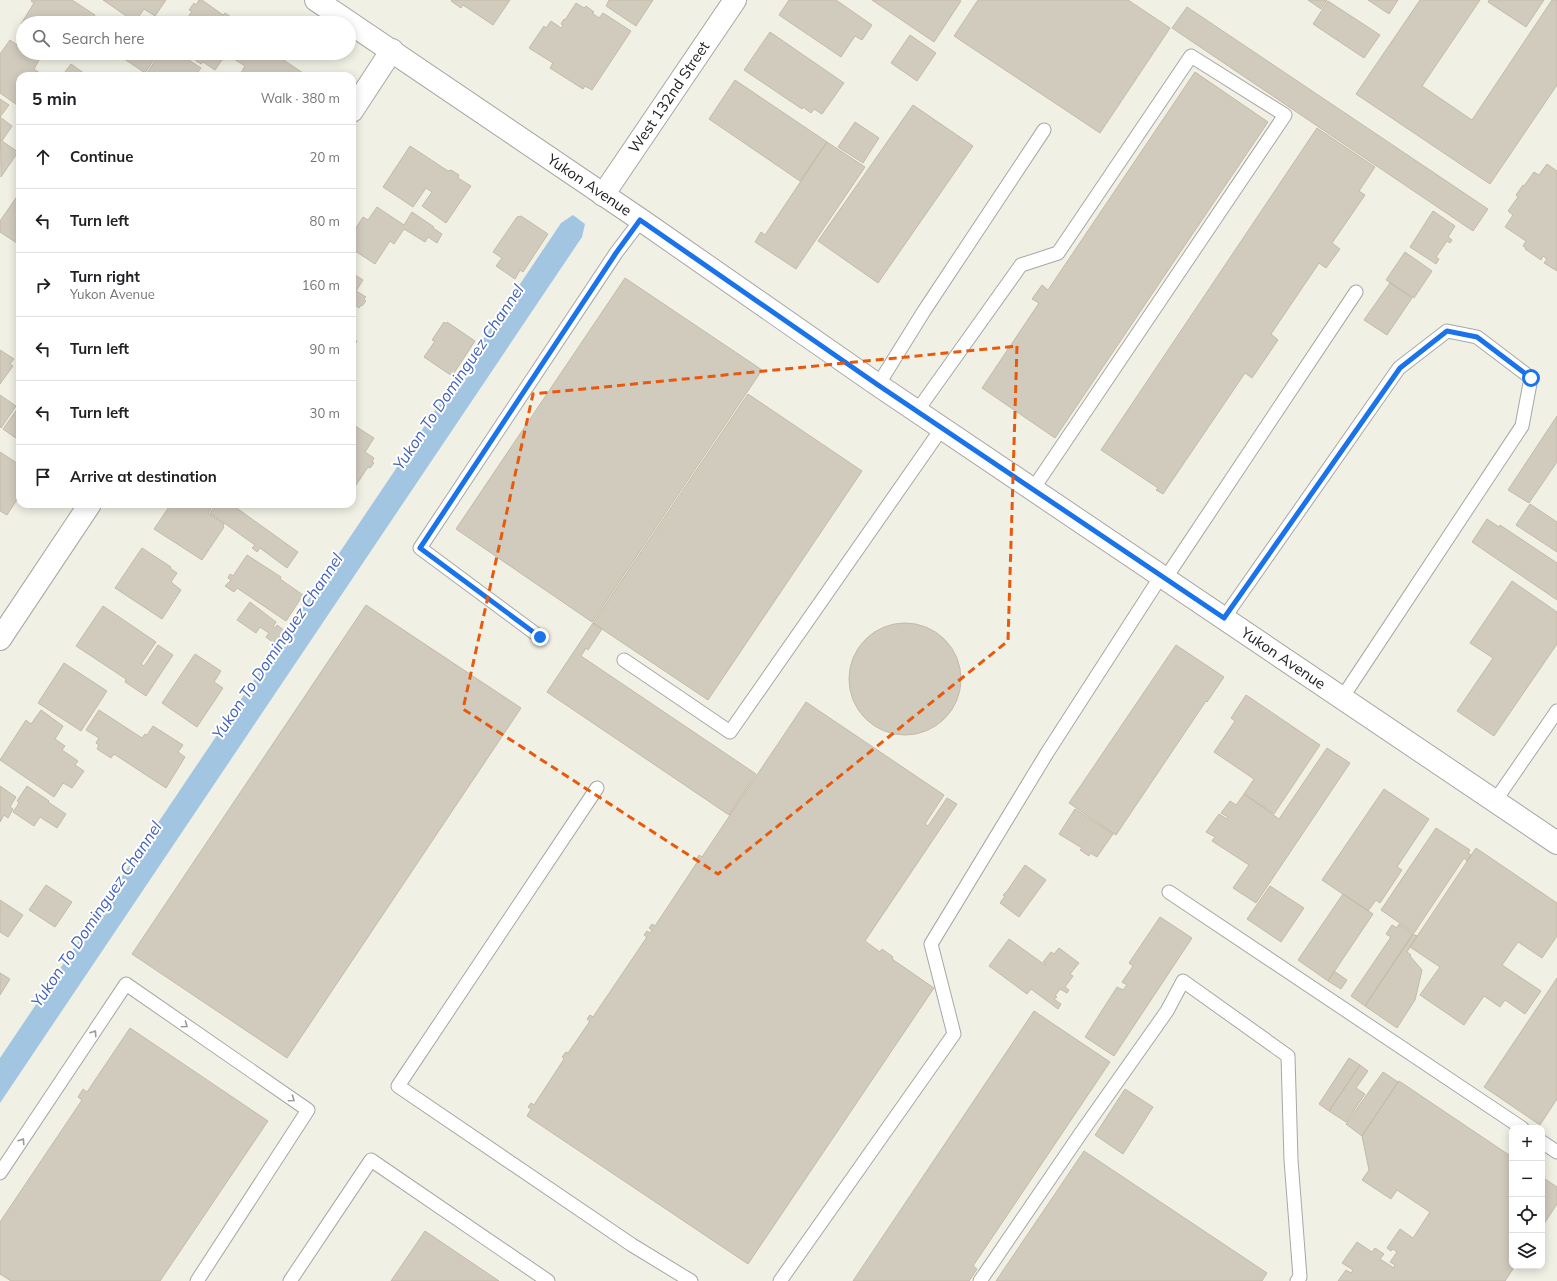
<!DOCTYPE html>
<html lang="en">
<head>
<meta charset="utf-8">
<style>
  body { margin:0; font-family:Mulish,sans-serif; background:#f2f2f2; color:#202124 }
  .controls { position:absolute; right:12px; bottom:12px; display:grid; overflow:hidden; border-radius:8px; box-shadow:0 2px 10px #0003 }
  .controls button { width:36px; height:36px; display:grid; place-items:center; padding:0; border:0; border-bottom:1px solid #e0e0e0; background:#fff; color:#202124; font:20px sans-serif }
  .stop { position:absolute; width:12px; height:12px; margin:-9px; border:3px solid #1a73e8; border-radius:50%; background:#fff }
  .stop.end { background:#1a73e8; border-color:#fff; box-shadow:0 1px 4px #0008 }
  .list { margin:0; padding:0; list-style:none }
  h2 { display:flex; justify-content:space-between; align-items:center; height:52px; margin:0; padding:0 16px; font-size:17px }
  h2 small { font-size:13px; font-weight:400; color:#757577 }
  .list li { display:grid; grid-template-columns:26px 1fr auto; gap:12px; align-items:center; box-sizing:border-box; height:64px; padding:0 16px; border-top:1px solid #e0e0e0 }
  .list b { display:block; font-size:15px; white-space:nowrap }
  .list p { margin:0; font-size:13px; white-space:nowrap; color:#757577 }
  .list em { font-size:13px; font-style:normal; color:#757577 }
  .icon { flex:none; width:22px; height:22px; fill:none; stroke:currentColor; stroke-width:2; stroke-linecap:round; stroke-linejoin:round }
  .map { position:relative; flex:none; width:1557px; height:1281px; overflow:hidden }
  .search { position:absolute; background:#fff; box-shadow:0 2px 10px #0003; left:16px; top:16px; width:340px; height:44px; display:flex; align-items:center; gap:10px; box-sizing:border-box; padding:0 14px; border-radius:22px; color:#757577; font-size:15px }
  .panel { position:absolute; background:#fff; box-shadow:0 2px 10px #0003; left:16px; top:72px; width:340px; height:436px; border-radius:12px }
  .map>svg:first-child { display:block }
  .water { fill:#a2c5e2 }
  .building { fill:#d1cbbe; stroke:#c4baa6 }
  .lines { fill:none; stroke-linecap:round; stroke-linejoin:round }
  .lane-casing { stroke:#a7a7a7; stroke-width:15 }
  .street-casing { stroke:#a7a7a7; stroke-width:24 }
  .lane { stroke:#fff; stroke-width:13 }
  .street { stroke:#fff; stroke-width:22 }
  .oneway { stroke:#9b9b9b }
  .route { stroke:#1a73e8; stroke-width:5 }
  .marked { fill:none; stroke:#e8590c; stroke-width:3; stroke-dasharray:8 5; stroke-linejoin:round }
  .labels { text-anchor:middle; stroke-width:4; stroke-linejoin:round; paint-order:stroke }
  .street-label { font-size:15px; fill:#202020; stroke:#fff }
  .water-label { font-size:16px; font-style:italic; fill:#4463b8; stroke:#fff }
</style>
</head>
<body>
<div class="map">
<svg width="1557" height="1281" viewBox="0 0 1557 1281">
  <rect width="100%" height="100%" fill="#f1f0e5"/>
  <path class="water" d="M 573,215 L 585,224 L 582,237 L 0,1103 L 0,1058 L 561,223 Z"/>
  <path class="building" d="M 32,0 L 72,0 L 95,15 L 90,23 L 23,23 L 23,25 L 21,24 L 34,3 L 31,1 Z
    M 103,0 L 166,0 L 155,16 L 144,9 L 135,22 Z
    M 199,0 L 202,0 L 223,15 L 225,13 L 231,17 L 230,18 L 236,23 L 184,23 L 192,11 L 189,10 L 194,3 L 196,5 Z
    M 452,0 L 510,0 L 493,25 L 463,5 L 461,8 L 451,1 Z
    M 609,0 L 653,0 L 636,26 L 606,6 Z
    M 789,0 L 836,0 L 872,25 L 862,40 L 855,36 L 841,57 L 779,15 Z
    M 872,0 L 959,0 L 961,1 L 934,42 Z
    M 978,0 L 1128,0 L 1170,28 L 1100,133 L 954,36 Z
    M 1308,0 L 1327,0 L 1321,9 Z
    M 1368,0 L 1398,0 L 1389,14 Z
    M 1420,0 L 1480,0 L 1422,86 L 1472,120 L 1552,0 L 1557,0 L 1557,85 L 1490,184 L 1356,94 Z
    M 1489,0 L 1544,0 L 1526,27 L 1488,2 Z
    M 1328,1 L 1380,35 L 1364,58 L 1313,24 Z
    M 576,3 L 584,8 L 586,6 L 594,12 L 592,13 L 599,18 L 603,13 L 631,31 L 592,90 L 585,86 L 583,89 L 550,68 L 553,63 L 529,48 L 544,26 L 546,28 L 551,21 L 561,28 L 563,26 L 561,24 L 564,19 L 565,20 Z
    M 1187,7 L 1488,209 L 1473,231 L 1172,28 Z
    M 770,32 L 844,83 L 822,114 L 814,109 L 811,113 L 803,107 L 802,109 L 744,70 Z
    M 910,35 L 936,53 L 917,81 L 891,63 Z
    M 10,40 L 23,49 L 23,53 L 29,53 L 39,60 L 34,69 L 44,76 L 20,76 L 20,107 L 0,93 L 0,54 Z
    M 65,53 L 81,53 L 76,60 Z
    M 118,53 L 158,53 L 145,73 L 117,54 Z
    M 160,53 L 178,53 L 201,68 L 195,76 L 145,76 Z
    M 185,53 L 227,53 L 215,70 L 203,62 L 201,64 Z
    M 238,53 L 273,53 L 303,73 L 301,76 L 239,76 L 245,66 L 234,59 Z
    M 71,64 L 88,76 L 62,76 Z
    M 1195,72 L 1268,122 L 1055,438 L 982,388 L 1039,303 L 1032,299 L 1042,285 L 1048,290 Z
    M 735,80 L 827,142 L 800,181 L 709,119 Z
    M 0,99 L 9,105 L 0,117 L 12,126 L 2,141 L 18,152 L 1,177 Z
    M 913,105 L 973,146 L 878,283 L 818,241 Z
    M 855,122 L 879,138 L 863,163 L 838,147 Z
    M 1317,128 L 1375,167 L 1359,191 L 1365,195 L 1332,243 L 1340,249 L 1326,268 L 1319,263 L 1271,334 L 1278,340 L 1252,378 L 1245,373 L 1163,494 L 1156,490 L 1158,488 L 1101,450 Z
    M 827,142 L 865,167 L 796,269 L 755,242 L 761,232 L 765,235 Z
    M 410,146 L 448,171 L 451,170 L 459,175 L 458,178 L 471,186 L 446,223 L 422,206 L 432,192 L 426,188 L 413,207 L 383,187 Z
    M 1547,164 L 1557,171 L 1557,271 L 1544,263 L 1547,259 L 1543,256 L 1541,260 L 1525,249 L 1526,248 L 1523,246 L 1526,241 L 1505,227 L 1513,215 L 1508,211 L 1518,197 L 1516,195 L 1523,185 L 1524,186 L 1534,172 L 1539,175 Z
    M 18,195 L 20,196 L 20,245 L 0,232 L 0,221 Z
    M 377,207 L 404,225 L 412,212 L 434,227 L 433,228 L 442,234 L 437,243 L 428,237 L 425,242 L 404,229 L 394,244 L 390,241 L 375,264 L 352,249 L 352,234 L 363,217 L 368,220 Z
    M 1433,211 L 1455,226 L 1448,237 L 1452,240 L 1450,243 L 1447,241 L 1436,257 L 1439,259 L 1436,264 L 1410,247 Z
    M 521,216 L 548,234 L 523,272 L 520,270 L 515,279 L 496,266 L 502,258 L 493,252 L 517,217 Z
    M 1405,252 L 1432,271 L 1414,298 L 1386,280 Z
    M 352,273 L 363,280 L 356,291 L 366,297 L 364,299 L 366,301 L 362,306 L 361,305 L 359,308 L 352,303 Z
    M 625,278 L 762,370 L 592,622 L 456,529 Z
    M 1390,283 L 1412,298 L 1387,335 L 1364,320 Z
    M 444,322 L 446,324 L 447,322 L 475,341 L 452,376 L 424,357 L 435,341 L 432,340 Z
    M 352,338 L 357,341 L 352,349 Z
    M 0,350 L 14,359 L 10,364 L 13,366 L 0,384 Z
    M 748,394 L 862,471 L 708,700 L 593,623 Z
    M 0,395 L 16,406 L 1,428 L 0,427 Z
    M 18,408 L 20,410 L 20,441 L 3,429 Z
    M 1557,416 L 1557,462 L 1529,503 L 1508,490 Z
    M 352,424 L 374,438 L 365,452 L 374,458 L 372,462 L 374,463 L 370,468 L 368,467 L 352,491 Z
    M 0,452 L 20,465 L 20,485 L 18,487 L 20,489 L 20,495 L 7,515 L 0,511 Z
    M 171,504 L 176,507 L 178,504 L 202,504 L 211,509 L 208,513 L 224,524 L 223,526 L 224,527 L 202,560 L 154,529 Z
    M 216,504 L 231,504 L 298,552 L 287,568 L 260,548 L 257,552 L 252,548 L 255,545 L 210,513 Z
    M 1530,504 L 1557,522 L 1557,552 L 1516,525 Z
    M 1487,519 L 1499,527 L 1500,525 L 1557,563 L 1557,600 L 1472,542 Z
    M 142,548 L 171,567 L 170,568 L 177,573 L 171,582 L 181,590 L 162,619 L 115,588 Z
    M 247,555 L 281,577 L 280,579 L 303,595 L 286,621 L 237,588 L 234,592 L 225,586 L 231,580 L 228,578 L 230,574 L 233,576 Z
    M 1512,581 L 1557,612 L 1557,644 L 1494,736 L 1457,711 L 1493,658 L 1470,643 Z
    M 250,602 L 276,622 L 273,627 L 275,628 L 277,625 L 285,631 L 275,644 L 266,637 L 269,633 L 260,627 L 256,633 L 237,620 Z
    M 366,605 L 521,708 L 287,1058 L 132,954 Z
    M 103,606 L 156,642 L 141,664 L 144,666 L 158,645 L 173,655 L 146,696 L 125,682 L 126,679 L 76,646 Z
    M 593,623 L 602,629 L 588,650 L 586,648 L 581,656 L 756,774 L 729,815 L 547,692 Z
    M849 679a56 56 0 1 1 112 0a56 56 0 1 1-112 0Z
    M 1176,645 L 1224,677 L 1207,702 L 1206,701 L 1116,835 L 1069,803 Z
    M 195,654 L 221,671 L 214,682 L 223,688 L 197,727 L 162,703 Z
    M 64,663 L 107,691 L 81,731 L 38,703 Z
    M 1246,695 L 1320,745 L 1274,814 L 1244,794 L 1254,779 L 1214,752 L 1235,721 L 1231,718 Z
    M 806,702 L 944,795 L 925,824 L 928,826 L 947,798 L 957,804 L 865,941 L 880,952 L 882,949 L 893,957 L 892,959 L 934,988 L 748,1264 L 527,1116 L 531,1109 L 528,1107 L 531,1103 L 534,1105 L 564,1059 L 562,1057 L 566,1052 L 568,1053 L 590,1021 L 587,1019 L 590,1015 L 593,1017 L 647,937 L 644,935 L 647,931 L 650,933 L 652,930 L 649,928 L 652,924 L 655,926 L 698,861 L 696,860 L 699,855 L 702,857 Z
    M 41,710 L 63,726 L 55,739 L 65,746 L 62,750 L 78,761 L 75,765 L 84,771 L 72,788 L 63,783 L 54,797 L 0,760 L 26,720 L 31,724 Z
    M 99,710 L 142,738 L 145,734 L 147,735 L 153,726 L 183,745 L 178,752 L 185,757 L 166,788 L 114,754 L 111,758 L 97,749 L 99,745 L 96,743 L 99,738 L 86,730 Z
    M 1327,748 L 1350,763 L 1256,903 L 1233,888 L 1249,865 L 1212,841 L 1215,837 L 1206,832 L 1219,814 L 1227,819 L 1228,817 L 1221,813 L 1230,801 L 1236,805 L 1244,794 L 1279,819 Z
    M 0,786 L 16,797 L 10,807 L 13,809 L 8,818 L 4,815 L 0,822 Z
    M 27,786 L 49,801 L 48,802 L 66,814 L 57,828 L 40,817 L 34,826 L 13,812 L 19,803 L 17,801 Z
    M 1384,789 L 1429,819 L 1397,867 L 1402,870 L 1380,903 L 1376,900 L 1368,911 L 1322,880 Z
    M 1075,809 L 1113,834 L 1097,857 L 1090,853 L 1089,856 L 1080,850 L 1082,848 L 1059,834 Z
    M 1436,828 L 1470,850 L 1468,853 L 1471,855 L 1467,861 L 1464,858 L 1414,933 L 1381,910 Z
    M 1476,848 L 1557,903 L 1557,936 L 1542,958 L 1518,942 L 1502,965 L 1541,991 L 1525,1014 L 1505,1000 L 1500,1007 L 1484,996 L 1464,1025 L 1420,995 L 1440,967 L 1410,947 Z
    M 1025,865 L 1046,880 L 1019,917 L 1000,903 L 1005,896 L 1003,895 L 1007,891 Z
    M 46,885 L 72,902 L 55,927 L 29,910 Z
    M 1270,886 L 1304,908 L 1281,942 L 1247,919 Z
    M 1343,894 L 1373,914 L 1328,981 L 1298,960 Z
    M 0,900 L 23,915 L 8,937 L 0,932 Z
    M 1160,917 L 1192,938 L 1114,1056 L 1085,1037 L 1117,987 L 1123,990 L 1127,985 L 1122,982 L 1133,966 L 1129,963 Z
    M 1399,924 L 1413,934 L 1365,1006 L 1351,996 L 1391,937 L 1386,934 L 1392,925 L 1397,928 Z
    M 1413,934 L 1417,936 L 1407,952 L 1411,955 L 1410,956 L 1422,970 L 1415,1000 L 1397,1028 L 1365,1006 Z
    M 1009,939 L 1045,965 L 1046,964 L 1043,962 L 1051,952 L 1054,954 L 1059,948 L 1079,963 L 1070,974 L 1073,976 L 1065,987 L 1069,990 L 1067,993 L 1060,989 L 1055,996 L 1057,997 L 1054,999 L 1061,1004 L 1058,1009 L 1031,989 L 1027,994 L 989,966 Z
    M 1334,971 L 1347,980 L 1341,989 L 1328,981 Z
    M 0,973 L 10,979 L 0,995 Z
    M 1557,978 L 1557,1099 L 1540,1125 L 1484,1087 Z
    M 1034,1011 L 1110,1062 L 973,1266 L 977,1269 L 969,1281 L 853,1281 Z
    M 130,1028 L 268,1121 L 160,1281 L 11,1281 L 0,1274 L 0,1222 L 82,1100 L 78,1097 L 83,1089 L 87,1092 Z
    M 1349,1058 L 1360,1065 L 1329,1111 L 1319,1104 Z
    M 1360,1065 L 1368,1071 L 1356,1088 L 1365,1094 L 1346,1122 L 1329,1111 Z
    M 1383,1072 L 1398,1082 L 1362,1136 L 1346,1124 Z
    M 1399,1081 L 1512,1157 L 1512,1266 L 1515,1266 L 1505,1281 L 1338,1281 L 1346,1270 L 1351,1273 L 1353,1270 L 1342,1263 L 1357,1242 L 1372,1252 L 1375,1248 L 1384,1254 L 1380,1259 L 1394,1268 L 1395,1265 L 1390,1262 L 1397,1252 L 1393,1249 L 1391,1251 L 1387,1248 L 1400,1229 L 1413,1238 L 1430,1212 L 1397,1190 L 1391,1199 L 1362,1180 L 1369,1170 L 1362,1136 Z
    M 1125,1089 L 1153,1107 L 1123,1154 L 1095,1135 Z
    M 1084,1151 L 1267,1273 L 1262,1281 L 996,1281 Z
    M 1542,1177 L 1557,1187 L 1557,1204 L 1542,1227 Z
    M 425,1231 L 499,1281 L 391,1281 Z"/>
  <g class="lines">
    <defs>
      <path id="lane" d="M 878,385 L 924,311 L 1044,130
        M 917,411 L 1021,265 L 1058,253 L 1191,56 L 1285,115 L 1033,489
        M 1165,579 L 1356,292
        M 1224,618 L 1399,368 L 1447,331 L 1477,337 L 1531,378 L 1522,426 L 1342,698
        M 540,637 L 420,548 L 616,253 L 641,220
        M 624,660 L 730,732 L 942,428
        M 597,788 L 398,1086 L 632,1245 L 691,1281
        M 1495,801 L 1557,711
        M 1169,892 L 1522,1128
        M 1542,1142 L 1557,1152
        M 0,1173 L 126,984 L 308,1110 L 197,1281
        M 290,1281 L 371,1160 L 548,1281
        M 780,1281 L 954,1034 L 931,944 L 1047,753 L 1161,576
        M 980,1281 L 1081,1133 L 1167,1011 L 1183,981 L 1288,1056 L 1291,1160 L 1300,1277 L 1297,1281"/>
      <g id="street">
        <path id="s1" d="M 316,0 L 641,220 L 878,385 L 1557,843"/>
        <path d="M 352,111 L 392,50"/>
        <path id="s2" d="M 603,195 L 735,0"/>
        <path d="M 0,639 L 90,504"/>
      </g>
    </defs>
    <use href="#lane" class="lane-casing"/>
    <use href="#street" class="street-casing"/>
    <use href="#lane" class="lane"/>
    <use href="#street" class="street"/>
  </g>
  <defs><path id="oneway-chevron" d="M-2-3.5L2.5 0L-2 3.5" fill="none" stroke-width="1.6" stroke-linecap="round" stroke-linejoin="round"/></defs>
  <g class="oneway">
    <use href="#oneway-chevron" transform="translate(185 1025) rotate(35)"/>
    <use href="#oneway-chevron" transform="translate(94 1033) rotate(-56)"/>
    <use href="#oneway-chevron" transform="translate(292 1099) rotate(35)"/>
    <use href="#oneway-chevron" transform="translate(22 1141) rotate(-56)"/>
  </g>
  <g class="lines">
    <path class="route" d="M 540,637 L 420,548 L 616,253 L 640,220 L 878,385 L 1224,618 L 1400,368 L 1447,331 L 1477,337 L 1531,378"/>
  </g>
  <path class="marked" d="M 1017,346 L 1008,641 L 718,874 L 463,709 L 533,394 Z"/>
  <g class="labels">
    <g class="street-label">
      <text dy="5" stroke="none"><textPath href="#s2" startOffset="118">West 132nd Street</textPath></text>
      <text dy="5" stroke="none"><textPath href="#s1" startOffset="330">Yukon Avenue</textPath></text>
      <text dy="5" stroke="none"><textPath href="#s1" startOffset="1170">Yukon Avenue</textPath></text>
    </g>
    <g class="water-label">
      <text transform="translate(458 377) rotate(-56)" y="6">Yukon To Dominguez Channel</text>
      <text transform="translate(277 646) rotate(-56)" y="6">Yukon To Dominguez Channel</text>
      <text transform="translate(96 914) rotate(-56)" y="6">Yukon To Dominguez Channel</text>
    </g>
  </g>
</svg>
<div class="controls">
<button>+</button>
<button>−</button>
<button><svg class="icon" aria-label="locate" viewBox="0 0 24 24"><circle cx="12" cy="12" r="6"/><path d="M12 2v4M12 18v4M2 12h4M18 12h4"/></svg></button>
<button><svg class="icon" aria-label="layers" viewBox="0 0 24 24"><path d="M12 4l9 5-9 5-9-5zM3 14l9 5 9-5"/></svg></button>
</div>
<div class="stop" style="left:1531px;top:378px"></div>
<div class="stop end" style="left:540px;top:637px"></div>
<div class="search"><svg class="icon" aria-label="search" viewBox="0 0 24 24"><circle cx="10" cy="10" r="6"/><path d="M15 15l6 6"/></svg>Search here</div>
<section class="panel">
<h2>5 min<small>Walk · 380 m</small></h2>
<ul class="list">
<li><svg class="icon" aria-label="ahead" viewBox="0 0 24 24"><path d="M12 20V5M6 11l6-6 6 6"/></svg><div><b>Continue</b></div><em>20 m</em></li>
<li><svg class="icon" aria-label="left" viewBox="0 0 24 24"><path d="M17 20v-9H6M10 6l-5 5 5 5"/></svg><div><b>Turn left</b></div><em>80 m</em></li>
<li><svg class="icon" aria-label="right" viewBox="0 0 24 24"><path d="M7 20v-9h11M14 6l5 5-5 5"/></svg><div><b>Turn right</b><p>Yukon Avenue</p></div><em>160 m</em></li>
<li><svg class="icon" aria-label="left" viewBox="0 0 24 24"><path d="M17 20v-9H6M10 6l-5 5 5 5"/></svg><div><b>Turn left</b></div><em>90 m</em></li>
<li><svg class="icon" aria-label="left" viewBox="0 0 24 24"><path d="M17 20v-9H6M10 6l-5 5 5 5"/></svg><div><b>Turn left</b></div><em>30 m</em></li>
<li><svg class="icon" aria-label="arrive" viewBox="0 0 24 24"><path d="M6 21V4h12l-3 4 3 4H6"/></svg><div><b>Arrive at destination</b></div></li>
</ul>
</section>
</div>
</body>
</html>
